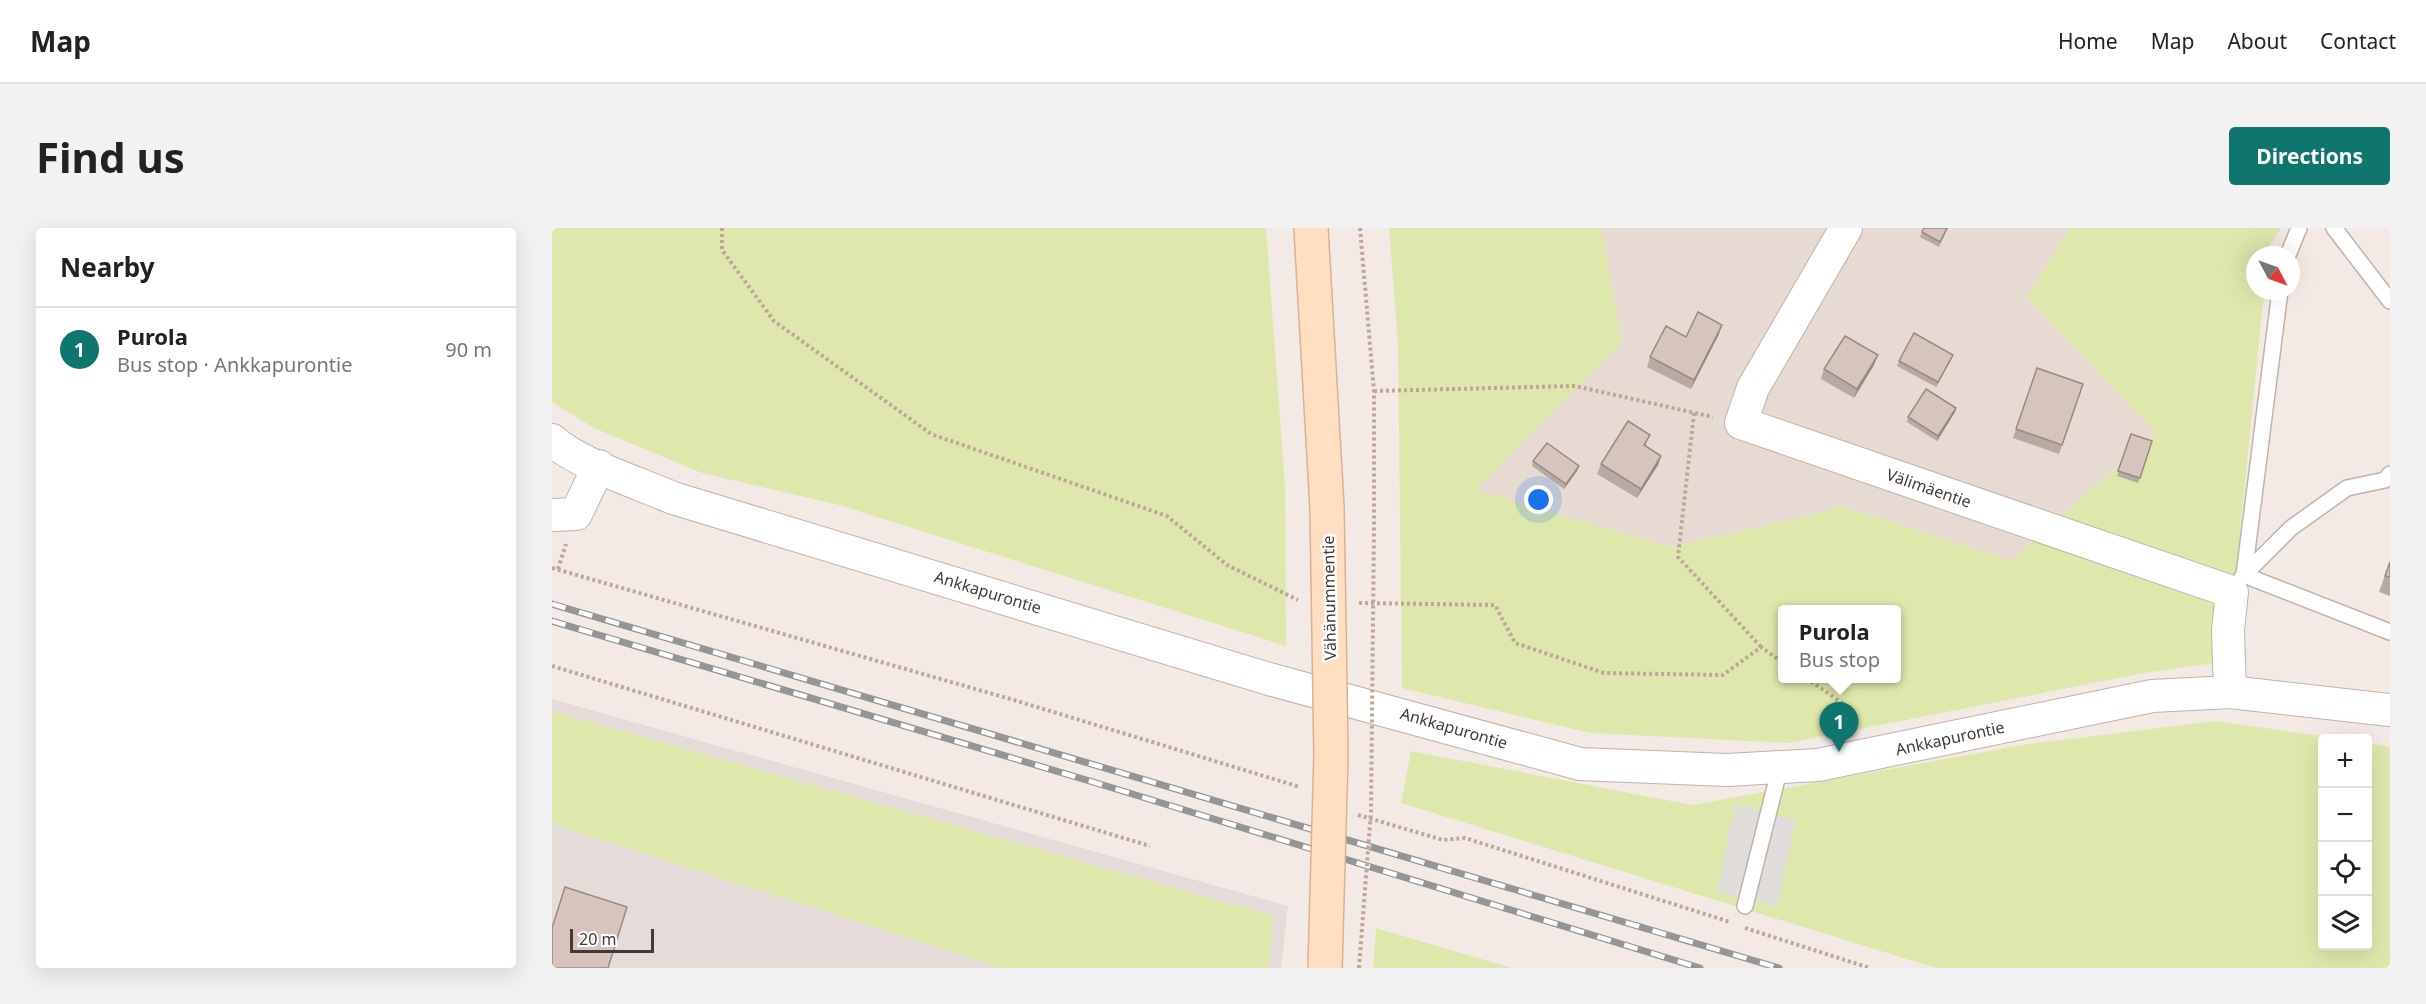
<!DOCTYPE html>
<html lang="en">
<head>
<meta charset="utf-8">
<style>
  body { margin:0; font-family:"Noto Sans",sans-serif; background:#f2f2f2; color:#222 }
  .controls { position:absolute; right:18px; bottom:18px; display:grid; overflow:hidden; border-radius:6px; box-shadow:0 6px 24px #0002 }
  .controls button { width:54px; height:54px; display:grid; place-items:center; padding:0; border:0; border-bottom:2px solid #e0e0e0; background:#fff; color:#222; font:30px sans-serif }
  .compass { position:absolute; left:1694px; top:18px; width:54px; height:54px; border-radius:50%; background:#fff; box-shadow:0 6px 24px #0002; rotate:131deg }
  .scale { position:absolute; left:18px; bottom:15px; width:84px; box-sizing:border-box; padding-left:6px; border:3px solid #453934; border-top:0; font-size:16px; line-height:21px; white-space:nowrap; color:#453934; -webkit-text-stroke:4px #fff; paint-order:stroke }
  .you { position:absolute; left:987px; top:272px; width:21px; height:21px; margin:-15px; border:4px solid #fff; border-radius:50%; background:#1a73e8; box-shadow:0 0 0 9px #1a73e833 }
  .badge { display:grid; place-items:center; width:39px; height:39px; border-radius:50%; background:#0f766e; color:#fff; font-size:20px; font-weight:700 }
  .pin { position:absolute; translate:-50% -50px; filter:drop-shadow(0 2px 3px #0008) }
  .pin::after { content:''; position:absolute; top:32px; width:21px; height:18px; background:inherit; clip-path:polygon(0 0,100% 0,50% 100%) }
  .popup { position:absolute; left:1226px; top:377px; width:123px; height:78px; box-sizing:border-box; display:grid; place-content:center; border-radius:6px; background:#fff; filter:drop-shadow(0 2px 4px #0005); font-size:20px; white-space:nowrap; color:#767676 }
  .popup b { font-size:22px; color:#222 }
  .popup::after { content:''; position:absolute; left:50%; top:100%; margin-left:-12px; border:12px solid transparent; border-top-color:#fff }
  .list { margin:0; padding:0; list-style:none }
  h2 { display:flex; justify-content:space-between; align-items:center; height:78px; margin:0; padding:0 24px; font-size:26px }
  h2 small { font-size:20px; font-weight:400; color:#767676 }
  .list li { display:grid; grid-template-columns:39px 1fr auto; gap:18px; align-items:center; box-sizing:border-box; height:84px; padding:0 24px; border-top:2px solid #e0e0e0 }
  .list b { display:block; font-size:22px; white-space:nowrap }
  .list p { margin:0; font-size:20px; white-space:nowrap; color:#767676 }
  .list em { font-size:20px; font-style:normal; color:#767676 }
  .icon { flex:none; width:33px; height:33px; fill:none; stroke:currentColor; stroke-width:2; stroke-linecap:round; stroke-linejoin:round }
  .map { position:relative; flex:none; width:1838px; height:740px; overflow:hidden; border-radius:6px }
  header { display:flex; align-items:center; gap:36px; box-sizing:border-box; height:84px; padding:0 30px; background:#fff; border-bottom:2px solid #e0e0e0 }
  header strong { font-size:28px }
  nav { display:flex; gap:33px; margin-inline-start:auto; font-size:21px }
  .intro { display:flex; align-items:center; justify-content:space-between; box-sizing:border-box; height:144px; padding:0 36px }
  h1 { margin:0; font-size:42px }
  .button { padding:15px 27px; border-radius:6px; background:#0f766e; color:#fff; font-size:21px; font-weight:700 }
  main { display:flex; gap:36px; padding:0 36px }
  aside { flex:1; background:#fff; border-radius:6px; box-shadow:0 6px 24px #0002 }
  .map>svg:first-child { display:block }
  .residential { fill:#e7dad2 }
  .industrial { fill:#e5dcda }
  .green { fill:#dfe8ac; fill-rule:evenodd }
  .parking { fill:#e0dcda }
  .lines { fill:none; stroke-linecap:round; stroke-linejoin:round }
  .lane-casing { stroke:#c1b2aa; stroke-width:18 }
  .street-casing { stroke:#c1b2aa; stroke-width:34 }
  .secondary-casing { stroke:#d7b295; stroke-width:36 }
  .path { stroke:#c0a698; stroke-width:4; stroke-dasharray:3 3; stroke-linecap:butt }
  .lane { stroke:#fff; stroke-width:15 }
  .street { stroke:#fff; stroke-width:32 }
  .secondary { stroke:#ffdec2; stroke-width:33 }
  .rail-casing { stroke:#959595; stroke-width:7 }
  .rail { stroke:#fff; stroke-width:4.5; stroke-dasharray:14; stroke-linecap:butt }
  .secondary-bridge-casing { stroke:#d7b295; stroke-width:36; stroke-linecap:butt }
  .path-bridge { stroke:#c0a698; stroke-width:4; stroke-dasharray:3 3; stroke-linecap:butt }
  .secondary-bridge { stroke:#ffdec2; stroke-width:33 }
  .wall { fill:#b9a9a3 }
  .shaded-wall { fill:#968a84 }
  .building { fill:#d7c5bd; stroke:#968a84; stroke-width:1.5 }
  .labels { text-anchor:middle; stroke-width:5; stroke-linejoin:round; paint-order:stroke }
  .street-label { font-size:16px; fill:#453934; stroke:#fff }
</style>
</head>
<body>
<header>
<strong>Map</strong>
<nav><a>Home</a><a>Map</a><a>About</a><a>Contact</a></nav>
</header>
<div class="intro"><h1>Find us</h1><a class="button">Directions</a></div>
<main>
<aside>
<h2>Nearby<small></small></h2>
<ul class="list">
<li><span class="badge">1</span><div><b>Purola</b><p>Bus stop · Ankkapurontie</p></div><em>90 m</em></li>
</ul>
</aside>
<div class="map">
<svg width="1838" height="740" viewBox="0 0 1838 740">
  <rect width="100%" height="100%" fill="#f3eae5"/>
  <path class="residential" d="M 1049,0 L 1518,0 L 1475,69 L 1604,205 L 1459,332 L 1292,279 L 1119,319 L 923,262 L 1070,114 Z"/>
  <path class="industrial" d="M 0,471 L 736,678 L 729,740 L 0,740 Z"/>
  <path class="green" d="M 0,0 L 714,0 L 733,258 L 734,418 L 287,277 L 150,245 L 42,200 L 0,174 Z
    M 837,0 L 1049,0 L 1070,114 L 924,262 L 1119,319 L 1292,279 L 1459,332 L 1604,205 L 1475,69 L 1518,0 L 1729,0 L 1716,20 L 1716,27 L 1703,27 L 1703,63 L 1712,63 L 1685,336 L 1663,435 L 1592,445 L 1237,515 L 1038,505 L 850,460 L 846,117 ZM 1230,382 L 1344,382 L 1344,450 L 1230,450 Z
    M 0,483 L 721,688 L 717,740 L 449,740 L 0,596 Z
    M 1664,493 L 1783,510 L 1770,511 L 1770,718 L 1816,718 L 1816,515 L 1838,519 L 1838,740 L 1384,740 L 849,575 L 859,523 L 1140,577 L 1476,516 Z
    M 824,699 L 824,700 L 960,740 L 821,740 Z"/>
  <path class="parking" d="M 1183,576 L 1244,592 L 1225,678 L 1165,664 Z"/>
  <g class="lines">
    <defs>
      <path id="lane" d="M 1782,0 L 1838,73
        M 1736,27 L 1747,0
        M 1728,63 L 1692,347 L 1838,404
        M 1690,349 L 1739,300 L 1795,260 L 1833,252 L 1838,246
        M 1193,678 L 1228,539"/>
      <path id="street" d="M 1294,0 L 1201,160 L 1189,195 L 1680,364 L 1676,402 L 1678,464
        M 0,212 C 26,236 87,255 121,270 L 717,451 L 1028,536 L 1175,542 L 1266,537 L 1600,468 L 1678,464 L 1838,482
        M 0,287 L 24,286 L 47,238"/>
      <path id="secondary" d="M 759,0 L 775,280"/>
    </defs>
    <use href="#lane" class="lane-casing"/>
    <use href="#street" class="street-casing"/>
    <use href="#secondary" class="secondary-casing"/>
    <path class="path" d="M 170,0 L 170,22 L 222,93 L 379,206 L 615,288 L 675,337 L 746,372
      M 808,0 L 822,163 L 822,299
      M 822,163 L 1023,158 L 1161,189
      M 1142,185 L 1126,329 L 1209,419
      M 0,340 L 462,472 L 748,559
      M 6,341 L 14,316
      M 807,375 L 943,377 L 963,415 L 1052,445 L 1171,447 L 1209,419 L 1230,434
      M 0,438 L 598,618
      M 1254,450 L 1290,475 L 1305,499
      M 806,587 L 891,612 L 913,610 L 1178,694
      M 1193,700 L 1318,740"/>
    <use href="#lane" class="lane"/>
    <use href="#street" class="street"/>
    <use href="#secondary" class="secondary"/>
    <defs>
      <path id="rail" d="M 0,376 L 1227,740
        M 0,393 L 551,557 L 1148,740"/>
    </defs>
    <use href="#rail" class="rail-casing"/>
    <use href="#rail" class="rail"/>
    <defs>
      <path id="secondary-bridge" d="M 773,740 L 779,527 L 775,280"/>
    </defs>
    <use href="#secondary-bridge" class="secondary-bridge-casing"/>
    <path class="path-bridge" d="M 807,740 L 819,583 L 822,299"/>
    <use href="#secondary-bridge" class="secondary-bridge"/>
  </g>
  <path class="wall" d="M 1372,0 L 1396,0 L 1387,19 L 1368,9 Z
    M 1167,106 L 1139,161 L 1095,139 L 1098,129 L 1134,109 Z
    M 1401,127 L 1384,159 L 1345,138 L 1347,133 Z
    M 1322,137 L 1302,170 L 1269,151 L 1272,141 Z
    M 1485,140 L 1531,156 L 1507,226 L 1461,210 Z
    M 1404,180 L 1403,184 L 1385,213 L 1355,194 L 1356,189 Z
    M 1579,206 L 1600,213 L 1586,255 L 1565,248 Z
    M 1095,216 L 1094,218 L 1109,228 L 1106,237 L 1085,270 L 1045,246 L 1049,236 Z
    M 981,233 L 1025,243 L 1012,261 L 980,238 Z
    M 1838,333 L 1838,368 L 1827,364 Z"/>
  <path class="shaded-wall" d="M 1170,97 L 1167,106 L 1139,161 L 1142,152 Z
    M 1326,127 L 1322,137 L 1302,170 L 1305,161 Z
    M 1401,127 L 1399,132 L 1384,159 L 1386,154 Z
    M 1404,180 L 1403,184 L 1385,213 L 1386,208 Z
    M 1109,228 L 1106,237 L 1085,270 L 1089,261 Z
    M 1027,238 L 1025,243 L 1012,261 L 1014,256 Z"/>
  <path class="building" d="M 1372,0 L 1395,0 L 1388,14 L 1370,4 Z
    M 1146,84 L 1170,97 L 1142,152 L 1098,129 L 1114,98 L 1134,109 Z
    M 1362,105 L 1401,127 L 1386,154 L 1347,133 Z
    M 1293,108 L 1326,127 L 1305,161 L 1272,141 Z
    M 1485,140 L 1531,156 L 1510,217 L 1464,201 Z
    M 1374,161 L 1404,180 L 1386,208 L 1356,189 Z
    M 1076,193 L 1098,207 L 1092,217 L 1109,228 L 1089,261 L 1049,236 Z
    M 1579,206 L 1600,213 L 1588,250 L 1566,243 Z
    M 995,215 L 1027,238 L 1014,256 L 981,233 Z
    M 1838,334 L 1838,349 L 1833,348 Z
    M 13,659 L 75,679 L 56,740 L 0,740 L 0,700 Z"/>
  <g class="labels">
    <g class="street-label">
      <text transform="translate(1377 260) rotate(19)" y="6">Välimäentie</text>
      <text transform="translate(436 364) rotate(17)" y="6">Ankkapurontie</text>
      <text transform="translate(777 370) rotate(-91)" y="6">Vähänummentie</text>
      <text transform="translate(902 500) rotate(16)" y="6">Ankkapurontie</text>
      <text transform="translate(1398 510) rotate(-12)" y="6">Ankkapurontie</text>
    </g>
  </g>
</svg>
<div class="controls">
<button>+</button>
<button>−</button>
<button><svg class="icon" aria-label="locate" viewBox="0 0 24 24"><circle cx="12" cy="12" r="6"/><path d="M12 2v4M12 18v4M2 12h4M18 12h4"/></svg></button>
<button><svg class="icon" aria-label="layers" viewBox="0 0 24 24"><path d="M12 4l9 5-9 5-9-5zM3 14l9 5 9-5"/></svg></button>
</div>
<svg class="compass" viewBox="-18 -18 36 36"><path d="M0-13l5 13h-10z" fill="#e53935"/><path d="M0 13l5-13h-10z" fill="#767676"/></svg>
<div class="scale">20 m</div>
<div class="you"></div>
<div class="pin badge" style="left:1287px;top:524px">1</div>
<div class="popup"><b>Purola</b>Bus stop</div>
</div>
</main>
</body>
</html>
